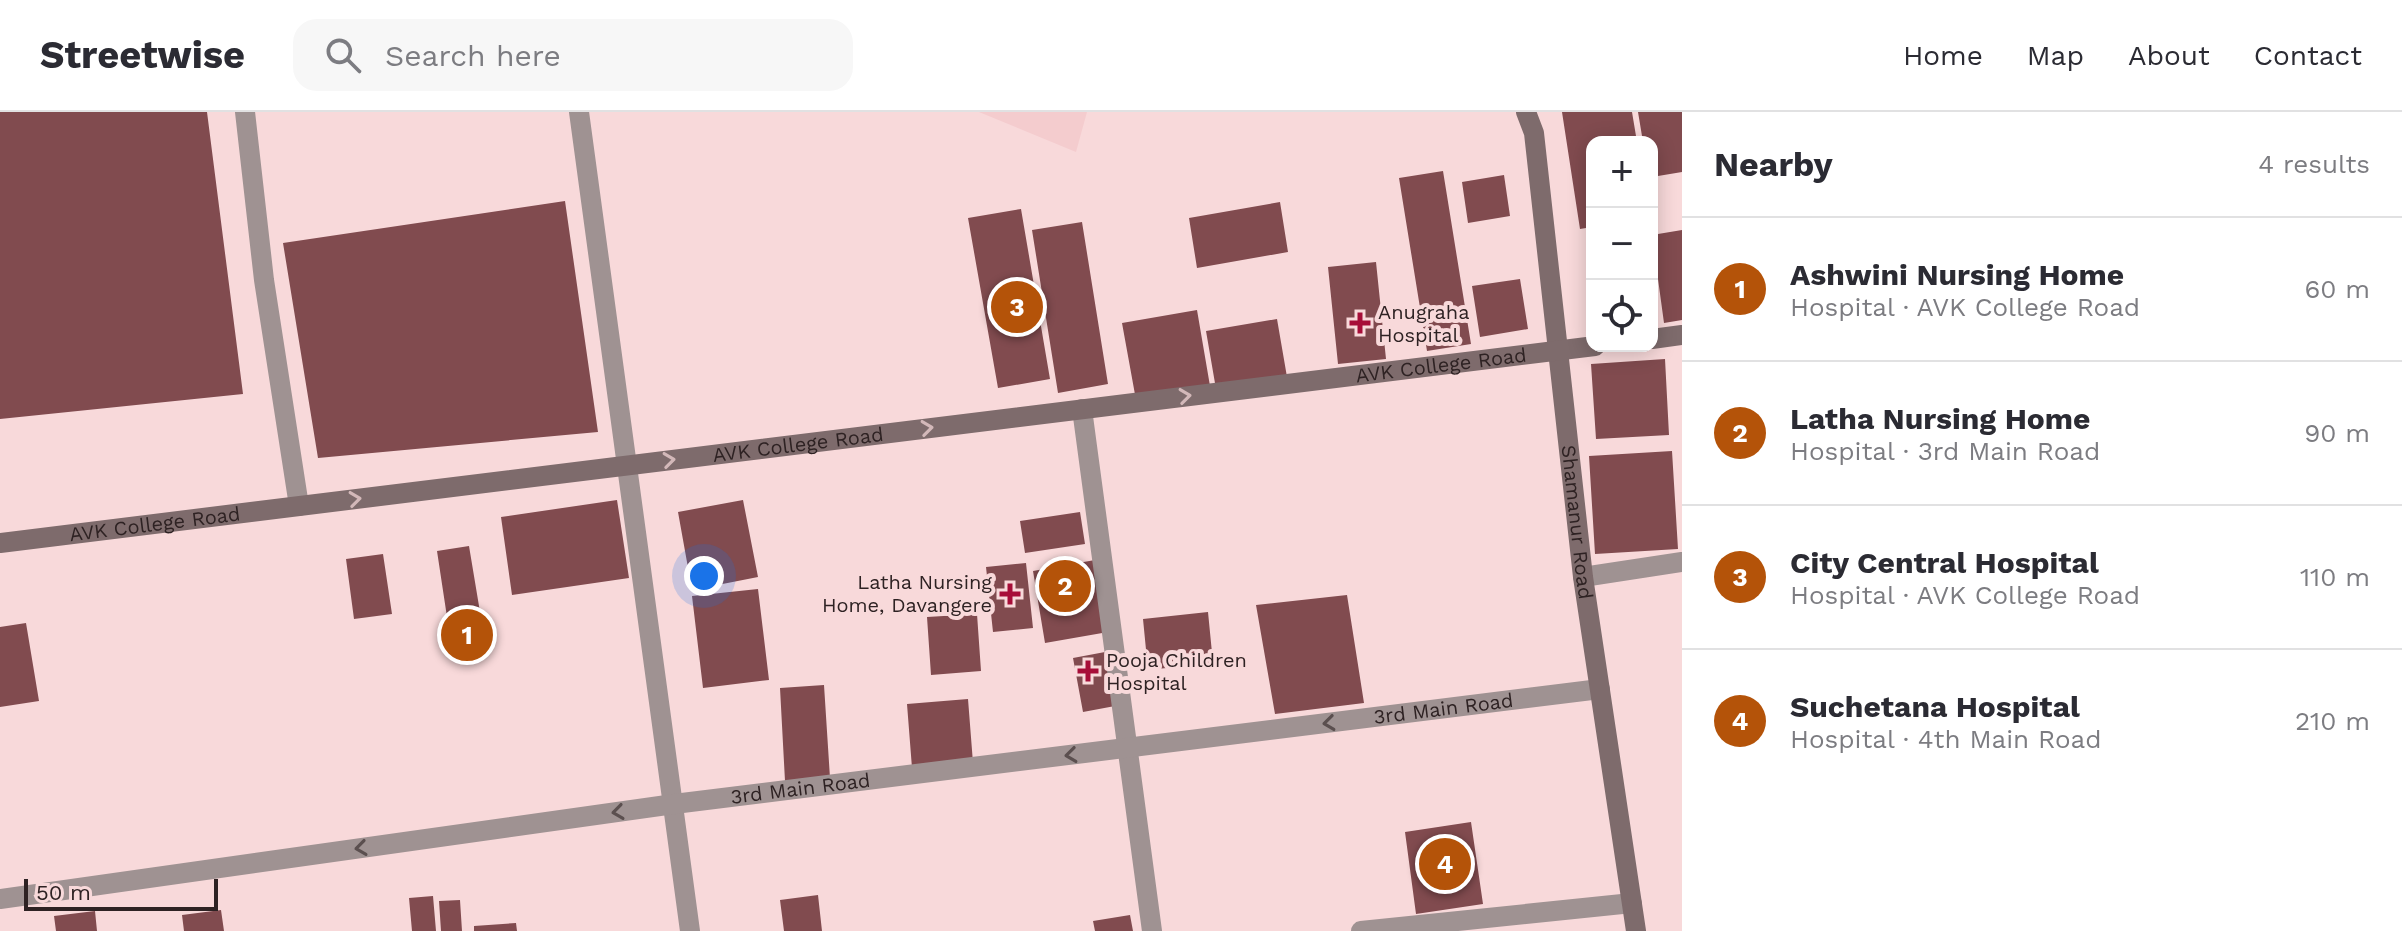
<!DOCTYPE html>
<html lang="en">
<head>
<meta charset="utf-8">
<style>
  body { margin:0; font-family:"Work Sans",sans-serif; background:#f7f7f7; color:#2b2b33 }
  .controls { position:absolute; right:24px; top:24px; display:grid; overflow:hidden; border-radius:16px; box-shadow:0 4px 20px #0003 }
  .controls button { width:72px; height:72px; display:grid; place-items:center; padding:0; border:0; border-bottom:2px solid #e1e1e2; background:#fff; color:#2b2b33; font:40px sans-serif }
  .scale { position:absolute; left:24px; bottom:20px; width:194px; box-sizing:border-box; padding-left:8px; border:4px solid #2e2223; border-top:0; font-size:22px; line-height:28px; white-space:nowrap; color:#2e2223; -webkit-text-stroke:6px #f8d9da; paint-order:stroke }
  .you { position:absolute; left:704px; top:464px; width:28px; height:28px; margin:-20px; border:6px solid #fff; border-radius:50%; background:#1a73e8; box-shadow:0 0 0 12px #1a73e833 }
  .badge { display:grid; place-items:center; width:52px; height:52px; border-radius:50%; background:#b45309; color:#fff; font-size:26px; font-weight:700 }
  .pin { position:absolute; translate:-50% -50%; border:4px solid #fff; box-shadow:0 2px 8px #0006 }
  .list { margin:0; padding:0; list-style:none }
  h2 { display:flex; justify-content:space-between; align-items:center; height:104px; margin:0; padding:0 32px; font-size:34px }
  h2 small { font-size:26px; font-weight:400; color:#7c7c81 }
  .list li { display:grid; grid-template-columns:52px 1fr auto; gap:24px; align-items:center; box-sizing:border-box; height:144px; padding:0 32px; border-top:2px solid #e1e1e2 }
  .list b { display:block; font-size:30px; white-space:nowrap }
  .list p { margin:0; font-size:26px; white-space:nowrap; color:#7c7c81 }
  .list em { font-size:26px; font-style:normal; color:#7c7c81 }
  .icon { flex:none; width:44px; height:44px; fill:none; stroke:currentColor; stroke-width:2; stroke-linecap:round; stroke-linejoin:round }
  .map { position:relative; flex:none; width:1682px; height:819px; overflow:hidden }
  header { display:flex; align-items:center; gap:48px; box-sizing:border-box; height:112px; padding:0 40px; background:#fff; border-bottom:2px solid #e1e1e2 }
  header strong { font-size:38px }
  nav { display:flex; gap:44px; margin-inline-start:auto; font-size:28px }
  .search { width:560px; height:72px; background:#f7f7f7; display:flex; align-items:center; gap:20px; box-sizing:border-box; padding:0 28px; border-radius:24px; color:#7c7c81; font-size:30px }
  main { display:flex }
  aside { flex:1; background:#fff }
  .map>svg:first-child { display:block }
  .built { fill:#f4ccce }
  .building { fill:#814b4f }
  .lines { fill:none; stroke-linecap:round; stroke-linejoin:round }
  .minor { stroke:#9f9292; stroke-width:20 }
  .tertiary { stroke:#9f9292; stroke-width:20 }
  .secondary { stroke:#7e6b6c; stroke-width:20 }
  .oneway { stroke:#d3b8b9 }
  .oneway2 { stroke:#5b4f4f }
  .poi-dot { fill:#a70d38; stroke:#f8d9da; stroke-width:3 }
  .labels { text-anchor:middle; stroke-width:8; stroke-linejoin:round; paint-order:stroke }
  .poi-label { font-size:20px; fill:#2e2223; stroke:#f8d9da; text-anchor:start }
  .street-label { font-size:20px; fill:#2e2223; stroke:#f8d9da }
</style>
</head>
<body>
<header>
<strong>Streetwise</strong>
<div class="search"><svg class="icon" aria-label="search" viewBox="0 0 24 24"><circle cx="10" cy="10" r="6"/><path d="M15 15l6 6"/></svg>Search here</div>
<nav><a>Home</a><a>Map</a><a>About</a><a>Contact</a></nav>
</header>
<main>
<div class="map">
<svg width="1682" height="819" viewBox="0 0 1682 819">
  <rect width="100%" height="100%" fill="#f8d9da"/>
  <path class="built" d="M 979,0 L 1087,0 L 1076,40 Z"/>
  <path class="building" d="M 0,0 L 207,0 L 243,282 L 0,307 Z
    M 1562,0 L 1632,0 L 1637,30 L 1592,30 L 1592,115 L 1580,117 Z
    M 1638,0 L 1682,0 L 1682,60 L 1652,65 L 1652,30 L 1643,30 Z
    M 1443,59 L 1471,232 L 1427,239 L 1399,66 Z
    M 1504,63 L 1510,104 L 1468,111 L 1462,70 Z
    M 565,89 L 598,320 L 318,346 L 283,131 Z
    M 1280,90 L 1288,140 L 1197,156 L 1189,106 Z
    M 1021,97 L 1050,267 L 998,276 L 968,106 Z
    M 1082,110 L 1108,272 L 1058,281 L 1032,118 Z
    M 1682,118 L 1682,208 L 1664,211 L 1652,123 Z
    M 1376,150 L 1386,247 L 1338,252 L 1328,155 Z
    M 1520,167 L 1528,217 L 1480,225 L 1472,174 Z
    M 1197,198 L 1210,274 L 1136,288 L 1122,211 Z
    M 1277,207 L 1287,265 L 1216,277 L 1206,219 Z
    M 1665,247 L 1669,323 L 1596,327 L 1591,252 Z
    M 1672,339 L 1678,437 L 1595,442 L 1589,344 Z
    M 617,388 L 629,466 L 512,483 L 501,405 Z
    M 743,388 L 758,465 L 692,478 L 678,400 Z
    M 1080,400 L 1085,432 L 1025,441 L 1020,409 Z
    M 469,434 L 480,500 L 447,505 L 437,439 Z
    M 383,442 L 392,502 L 354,507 L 346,447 Z
    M 1095,448 L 1108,520 L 1045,531 L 1033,459 Z
    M 1026,451 L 1033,516 L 993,520 L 986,455 Z
    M 758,477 L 769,568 L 703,576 L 692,484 Z
    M 1347,483 L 1364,591 L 1275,602 L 1256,493 Z
    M 1208,500 L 1213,551 L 1148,558 L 1143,507 Z
    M 977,502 L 981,559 L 931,563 L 927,505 Z
    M 483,505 L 490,529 L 461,536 L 455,513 Z
    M 26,511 L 39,589 L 0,595 L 0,515 Z
    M 1105,540 L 1115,594 L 1083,600 L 1073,546 Z
    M 824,573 L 830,666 L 785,669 L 780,576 Z
    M 968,587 L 973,651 L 912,656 L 907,592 Z
    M 1471,710 L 1483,792 L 1416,802 L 1405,720 Z
    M 818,783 L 822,819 L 784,819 L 780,788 Z
    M 433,784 L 436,819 L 412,819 L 409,786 Z
    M 460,788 L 462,819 L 441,819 L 439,789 Z
    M 221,798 L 224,819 L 184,819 L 182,803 Z
    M 95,799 L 97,819 L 56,819 L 54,804 Z
    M 1130,803 L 1133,819 L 1095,819 L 1093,809 Z
    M 516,811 L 517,819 L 474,819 L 474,814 Z"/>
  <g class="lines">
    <g class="minor">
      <path d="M 579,0 L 690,819"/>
      <path d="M 1082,297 L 1152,819"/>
      <path d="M 1583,465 L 1682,450"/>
      <path id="s1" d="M 0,787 L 674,692 L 1600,577"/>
      <path d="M 1361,819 L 1632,791"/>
    </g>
    <path class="tertiary" d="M 245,0 L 264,168 L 299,394"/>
    <g class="secondary">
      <path id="s2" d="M 1526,0 L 1534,21 L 1583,465 L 1636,819"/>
      <path d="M 1652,227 L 1682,223"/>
      <path id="s3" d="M 0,431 L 1595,234"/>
    </g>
  </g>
  <defs><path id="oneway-chevron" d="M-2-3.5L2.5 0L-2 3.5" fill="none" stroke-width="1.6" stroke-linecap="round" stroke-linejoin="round" transform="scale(2)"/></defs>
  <g class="oneway">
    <use href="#oneway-chevron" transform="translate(1185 284) rotate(-7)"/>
    <use href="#oneway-chevron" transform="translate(927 316) rotate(-7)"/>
    <use href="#oneway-chevron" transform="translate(669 348) rotate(-7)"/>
    <use href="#oneway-chevron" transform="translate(355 387) rotate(-7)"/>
  </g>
  <g class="oneway2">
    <use href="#oneway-chevron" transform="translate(1329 611) rotate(173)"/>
    <use href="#oneway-chevron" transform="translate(1071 643) rotate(173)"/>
    <use href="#oneway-chevron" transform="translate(618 700) rotate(172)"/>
    <use href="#oneway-chevron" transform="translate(361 736) rotate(172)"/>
  </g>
  <g class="poi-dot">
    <path d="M1356 199h8v8h8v8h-8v8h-8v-8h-8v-8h8z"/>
    <path d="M1006 470h8v8h8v8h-8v8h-8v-8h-8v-8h8z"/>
    <path d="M1084 547h8v8h8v8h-8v8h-8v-8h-8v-8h8z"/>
  </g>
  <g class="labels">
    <g class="poi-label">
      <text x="1378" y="207">Anugraha<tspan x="1378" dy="23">Hospital</tspan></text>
      <text x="992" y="477" text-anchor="end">Latha Nursing<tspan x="992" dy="23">Home, Davangere</tspan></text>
      <text x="1106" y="555">Pooja Children<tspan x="1106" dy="23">Hospital</tspan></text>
    </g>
    <g class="street-label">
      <text dy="7" stroke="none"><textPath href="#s3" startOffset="1452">AVK College Road</textPath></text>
      <text dy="7" stroke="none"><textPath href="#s3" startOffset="804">AVK College Road</textPath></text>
      <text dy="7" stroke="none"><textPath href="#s2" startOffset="414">Shamanur Road</textPath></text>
      <text dy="7" stroke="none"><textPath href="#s3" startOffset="156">AVK College Road</textPath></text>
      <text dy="7" stroke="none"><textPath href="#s1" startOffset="1456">3rd Main Road</textPath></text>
      <text dy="7" stroke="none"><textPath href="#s1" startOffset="808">3rd Main Road</textPath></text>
    </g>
  </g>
</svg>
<div class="controls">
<button>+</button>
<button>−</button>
<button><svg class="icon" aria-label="locate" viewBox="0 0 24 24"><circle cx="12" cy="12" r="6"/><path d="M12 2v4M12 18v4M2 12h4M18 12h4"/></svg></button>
</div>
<div class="scale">50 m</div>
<div class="you"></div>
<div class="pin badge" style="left:467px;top:523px">1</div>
<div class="pin badge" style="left:1065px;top:474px">2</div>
<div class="pin badge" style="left:1017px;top:195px">3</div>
<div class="pin badge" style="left:1445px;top:752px">4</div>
</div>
<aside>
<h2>Nearby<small>4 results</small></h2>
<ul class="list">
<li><span class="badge">1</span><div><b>Ashwini Nursing Home</b><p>Hospital · AVK College Road</p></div><em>60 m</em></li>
<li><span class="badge">2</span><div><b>Latha Nursing Home</b><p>Hospital · 3rd Main Road</p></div><em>90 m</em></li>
<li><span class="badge">3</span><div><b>City Central Hospital</b><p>Hospital · AVK College Road</p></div><em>110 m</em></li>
<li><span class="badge">4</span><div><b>Suchetana Hospital</b><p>Hospital · 4th Main Road</p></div><em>210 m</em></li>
</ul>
</aside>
</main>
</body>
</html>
